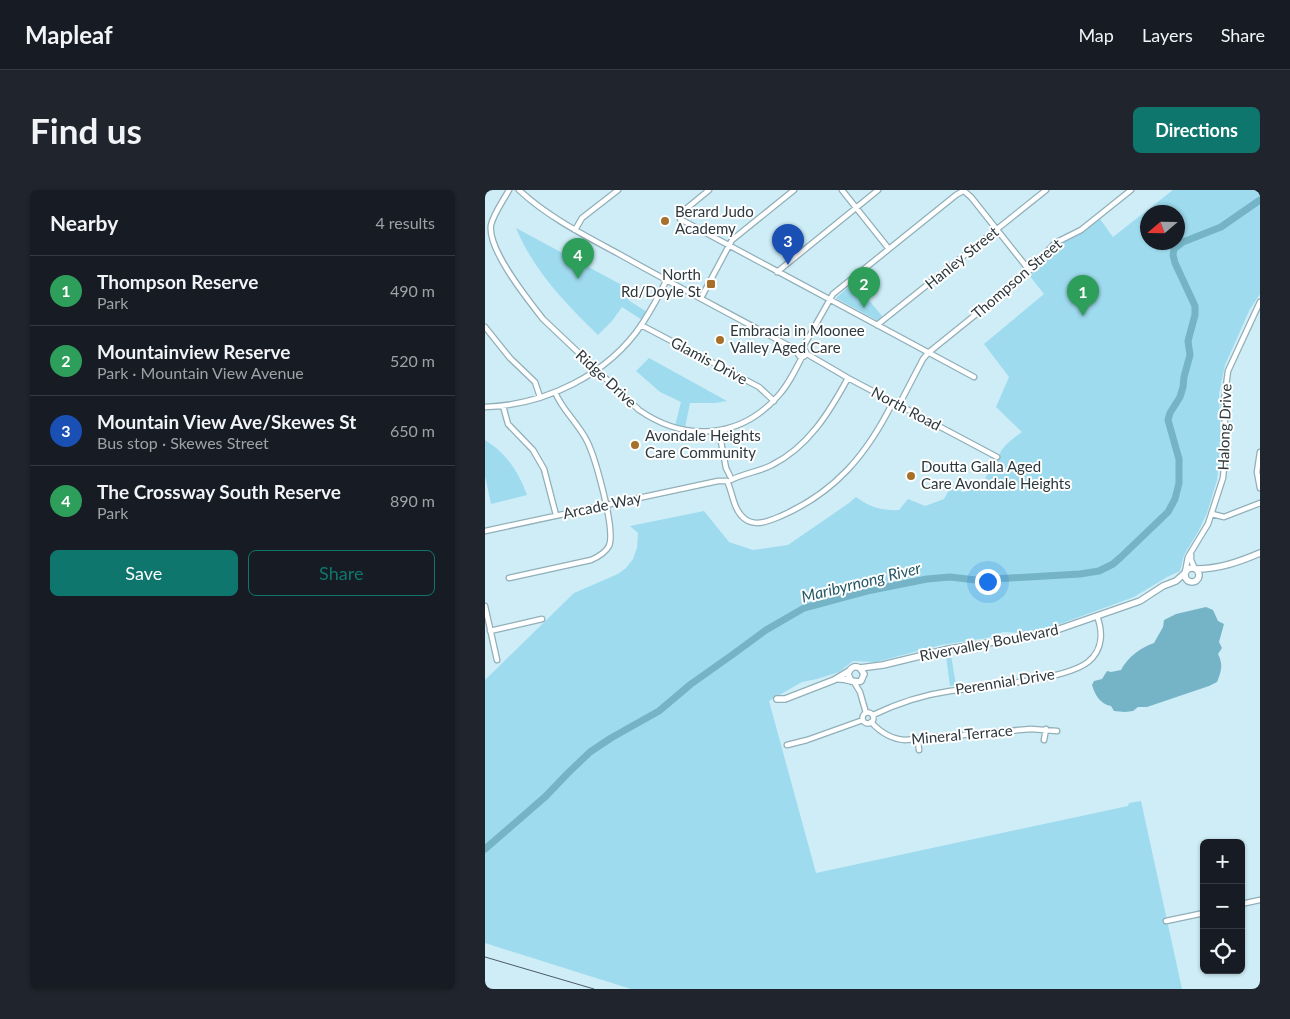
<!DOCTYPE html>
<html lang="en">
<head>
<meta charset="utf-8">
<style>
  body { margin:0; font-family:Lato,sans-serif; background:#20242c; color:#f1f3f6 }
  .controls { position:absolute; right:15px; bottom:15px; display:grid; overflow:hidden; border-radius:8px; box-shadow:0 1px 4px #0004 }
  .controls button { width:45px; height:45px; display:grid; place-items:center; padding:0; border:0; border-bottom:1px solid #363941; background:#171b24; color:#f1f3f6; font:25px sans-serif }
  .compass { position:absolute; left:655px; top:15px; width:45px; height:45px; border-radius:50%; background:#171b24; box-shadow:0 1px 4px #0004; rotate:250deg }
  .you { position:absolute; left:502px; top:391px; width:18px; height:18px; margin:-12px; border:4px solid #fff; border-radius:50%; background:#1a73e8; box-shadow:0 0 0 8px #1a73e833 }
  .badge { display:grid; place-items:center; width:32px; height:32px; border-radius:50%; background:#0f766e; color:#fff; font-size:16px; font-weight:700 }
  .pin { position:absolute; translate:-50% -41px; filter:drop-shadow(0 1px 2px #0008) }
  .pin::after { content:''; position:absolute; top:26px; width:18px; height:15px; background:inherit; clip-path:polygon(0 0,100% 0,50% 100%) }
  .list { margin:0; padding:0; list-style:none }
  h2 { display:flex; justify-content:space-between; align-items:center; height:65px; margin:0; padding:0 20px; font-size:21px }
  h2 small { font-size:16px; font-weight:400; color:#9ea1a6 }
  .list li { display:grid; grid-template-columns:32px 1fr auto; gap:15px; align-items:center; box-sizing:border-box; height:70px; padding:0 20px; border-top:1px solid #363941 }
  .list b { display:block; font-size:19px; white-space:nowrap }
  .list p { margin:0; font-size:16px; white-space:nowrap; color:#9ea1a6 }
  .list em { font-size:16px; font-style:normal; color:#9ea1a6 }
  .actions { display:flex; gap:10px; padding:15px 20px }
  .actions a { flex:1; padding:11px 0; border:1px solid #0f766e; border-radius:8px; text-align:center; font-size:18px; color:#0f766e }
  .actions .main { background:#0f766e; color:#fff }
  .icon { flex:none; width:28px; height:28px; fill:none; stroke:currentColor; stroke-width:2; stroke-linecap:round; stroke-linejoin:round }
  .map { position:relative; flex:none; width:775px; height:799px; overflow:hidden; border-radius:8px }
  header { display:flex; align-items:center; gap:30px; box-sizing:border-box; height:70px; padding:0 25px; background:#171b24; border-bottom:1px solid #363941 }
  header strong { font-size:24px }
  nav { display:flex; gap:28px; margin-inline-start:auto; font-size:18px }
  .intro { display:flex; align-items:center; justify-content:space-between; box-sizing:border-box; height:120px; padding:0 30px }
  h1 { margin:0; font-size:35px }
  .button { padding:12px 22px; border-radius:8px; background:#0f766e; color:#fff; font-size:18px; font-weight:700 }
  main { display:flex; gap:30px; padding:0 30px }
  aside { flex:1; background:#171b24; border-radius:8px; box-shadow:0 1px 4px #0004 }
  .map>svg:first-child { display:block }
  .green { fill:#9edbee; fill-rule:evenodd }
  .water { fill:#75b4c7 }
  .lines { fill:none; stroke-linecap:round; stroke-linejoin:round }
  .river { stroke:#75b4c7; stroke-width:7 }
  .minor-casing { stroke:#91afb8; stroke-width:7 }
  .tertiary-casing { stroke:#91afb8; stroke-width:8 }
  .minor { stroke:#fff; stroke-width:4.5 }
  .tertiary { stroke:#fff; stroke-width:5.5 }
  .rail { stroke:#4b5b60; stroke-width:1 }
  .poi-dot { fill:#a6702a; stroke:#fff; stroke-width:2 }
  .labels { text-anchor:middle; stroke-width:4; stroke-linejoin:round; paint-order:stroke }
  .poi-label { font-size:15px; fill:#2d393d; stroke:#fff; text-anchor:start }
  .street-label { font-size:15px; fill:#2d393d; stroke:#fff }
  .water-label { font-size:16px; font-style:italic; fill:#255968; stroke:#fff }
</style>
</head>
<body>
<header>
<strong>Mapleaf</strong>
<nav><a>Map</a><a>Layers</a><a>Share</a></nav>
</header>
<div class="intro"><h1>Find us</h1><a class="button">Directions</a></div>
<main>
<aside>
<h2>Nearby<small>4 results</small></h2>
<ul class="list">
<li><span class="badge" style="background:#2e9e5b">1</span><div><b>Thompson Reserve</b><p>Park</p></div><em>490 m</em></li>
<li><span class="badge" style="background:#2e9e5b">2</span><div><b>Mountainview Reserve</b><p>Park · Mountain View Avenue</p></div><em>520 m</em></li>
<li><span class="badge" style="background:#1a4fb4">3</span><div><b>Mountain View Ave/Skewes St</b><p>Bus stop · Skewes Street</p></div><em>650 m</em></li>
<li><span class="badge" style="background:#2e9e5b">4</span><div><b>The Crossway South Reserve</b><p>Park</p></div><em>890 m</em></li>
</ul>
<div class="actions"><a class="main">Save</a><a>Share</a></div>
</aside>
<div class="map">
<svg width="775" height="799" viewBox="0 0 775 799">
  <rect width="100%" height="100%" fill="#ceedf7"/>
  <path class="green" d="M 688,0 L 775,0 L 775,104 L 765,119 L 740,175 L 734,204 L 736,256 L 732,290 L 722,323 L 713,342 L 699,365 L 695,381 L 682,387 L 649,407 L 564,438 L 540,443 L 518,442 L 502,448 L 456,455 L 391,472 L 368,471 L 354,482 L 332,489 L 317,492 L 284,511 L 331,683 L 643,616 L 644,613 L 656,611 L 697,799 L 146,799 L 0,753 L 0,490 L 89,403 L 133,384 L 141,378 L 148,369 L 152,358 L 153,343 L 145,336 L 219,321 L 244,352 L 268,360 L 303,355 L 364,313 L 371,307 C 384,317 398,321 414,320 L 423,309 L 440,316 L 459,309 L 466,296 L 478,302 L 491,298 L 497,290 L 499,291 L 506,276 L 504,275 L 506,270 L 513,273 C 513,258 525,251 537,242 L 511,217 L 524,187 L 499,154 L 559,104 L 544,85 L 569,55 L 597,42 L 615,29 L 628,47 ZM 662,22 L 692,22 L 692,52 L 662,52 Z
    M 31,38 L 148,101 L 143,110 L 162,122 L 157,130 L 137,117 L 127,131 L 113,145 C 80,113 49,81 31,38 Z
    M 369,92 L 397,126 L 393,131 L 351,108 Z
    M 164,168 L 242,211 L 230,213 L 205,213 L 200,238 L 190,236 L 196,212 L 175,202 L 151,181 Z
    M 0,250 C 22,264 33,281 42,305 L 6,314 L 0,286 Z
    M 466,465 L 471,495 L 465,496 L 461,466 Z"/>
  <path class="water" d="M 721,417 L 728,420 L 733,431 L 739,434 L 734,452 L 737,458 L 733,464 C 738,474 737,480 732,492 L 724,496 L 662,517 L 653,517 L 648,521 L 640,522 L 629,521 L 626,516 C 615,514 610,505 607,495 L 609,491 L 617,489 L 622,481 L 626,482 L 636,480 C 643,467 655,458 669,453 L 678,437 L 679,430 L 691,424 Z"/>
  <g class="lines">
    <path class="river" d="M 0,659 L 61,606 L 82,584 L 105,562 L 126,548 L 174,521 L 206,494 L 247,465 L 281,440 L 319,418 L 382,401 L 442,389 L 465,387 L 491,390 L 595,384 L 614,381 L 628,374 L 636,367 L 683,322 L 690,309 L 694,293 L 694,269 L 683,230 L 685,223 L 695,207 L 698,197 L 699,187 L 705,165 L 703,151 L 710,125 L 710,116 L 690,73 L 688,65 L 689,59 L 698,52 L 736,37 L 775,10"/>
    <defs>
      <path id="minor" d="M 24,0 C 18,11 9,23 6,35 C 2,59 43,110 58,129 L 154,220 C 200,252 255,249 293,206 C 303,195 310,181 317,167
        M 34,0 C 63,27 99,45 134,64 C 191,96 249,126 306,157 L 316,159
        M 224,0 L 196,23 L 195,29 L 489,187
        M 357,0 L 404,59
        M 479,1 L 486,7 L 544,80
        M 90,40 L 97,28 L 133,0
        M 292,82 L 393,0
        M 216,108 L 247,50 L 309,0
        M 156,135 L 274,197 L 289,211
        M 392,135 L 561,0
        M 0,137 L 25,168 L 50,192 L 55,207
        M313 163a4 4 0 1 1 8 0a4 4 0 1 1-8 0Z
        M 317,159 L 348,104 L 471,5 L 478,1
        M 322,164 L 363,188 L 512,267
        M 414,215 L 438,169 L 443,163 L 541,84 L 570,53 L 596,40 L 646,0
        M 18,216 L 23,234 L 48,260 L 59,279 L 71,325
        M 0,217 C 60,215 123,185 157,134 C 166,120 174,106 181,91
        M 234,241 L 241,278 L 245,286
        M 775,262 L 772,282 L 775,298
        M 246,290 C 259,283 274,282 287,275 C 323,257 344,223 363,188
        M 242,291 C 248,303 248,320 260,329 C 271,337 284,331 296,326 C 351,302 382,264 408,212
        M 727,324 L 739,327 L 775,313
        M 0,341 L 233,291 L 242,291
        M 706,364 L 706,370 L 710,379
        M 700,382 L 703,367 L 723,334 L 738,288 L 741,256 L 739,211 L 743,181 L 775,112
        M 24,388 L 106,370 C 113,367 120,363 124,356 C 131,340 110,267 102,251 C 93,233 77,220 70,202
        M 0,416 L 12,470
        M 5,441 L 57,429
        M 369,492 L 375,502 L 381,523
        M377.5 528a5.5 5.5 0 1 1 11 0a5.5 5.5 0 1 1-11 0Z
        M 388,525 C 413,513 437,505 465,501 C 498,496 578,491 603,472 C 618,460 618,442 612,426
        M 386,532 C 396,543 406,549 420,550 L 546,539 L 572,541
        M 433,550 L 434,560
        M 559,550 L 561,539
        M 302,555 L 322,550 L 378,530
        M 756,714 L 775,710
        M 681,731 L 719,723"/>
      <path id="tertiary" d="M700 385a7 7 0 1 1 14 0a7 7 0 1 1-14 0Z
        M 711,379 C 734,379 754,372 775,363
        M 375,478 L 398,475 L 464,459 L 560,444 L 655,411 L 678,396 L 691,391 L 700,383
        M 353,489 C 362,488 369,494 376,491 L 379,484 L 375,478 C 369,475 365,478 363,484 L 366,491
        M 292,509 L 300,509 L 349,490 L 364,481"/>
    </defs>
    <use href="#minor" class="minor-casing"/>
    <use href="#tertiary" class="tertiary-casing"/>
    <use href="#minor" class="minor"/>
    <use href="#tertiary" class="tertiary"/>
    <path class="rail" d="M 0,767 L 109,799"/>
  </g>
  <g class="poi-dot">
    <circle cx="180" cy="31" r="5"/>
    <rect x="221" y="89" width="10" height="10" rx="2.5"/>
    <circle cx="235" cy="150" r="5"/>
    <circle cx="150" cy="255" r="5"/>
    <circle cx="426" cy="286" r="5"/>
  </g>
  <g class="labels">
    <g class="poi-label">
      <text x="190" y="27">Berard Judo<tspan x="190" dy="17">Academy</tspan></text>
      <text x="216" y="90" text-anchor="end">North<tspan x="216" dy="17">Rd/Doyle St</tspan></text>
      <text x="245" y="146">Embracia in Moonee<tspan x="245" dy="17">Valley Aged Care</tspan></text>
      <text x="160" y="251">Avondale Heights<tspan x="160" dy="17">Care Community</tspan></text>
      <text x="436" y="282">Doutta Galla Aged<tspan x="436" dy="17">Care Avondale Heights</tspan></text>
    </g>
    <g class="street-label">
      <text transform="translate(477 68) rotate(-39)" y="5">Hanley Street</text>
      <text transform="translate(532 89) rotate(-41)" y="5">Thompson Street</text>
      <text transform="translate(224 171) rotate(28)" y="5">Glamis Drive</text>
      <text transform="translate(121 189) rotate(43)" y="5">Ridge Drive</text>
      <text transform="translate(421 219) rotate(28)" y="5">North Road</text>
      <text transform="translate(740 237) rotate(-88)" y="5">Halong Drive</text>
      <text transform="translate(117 316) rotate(-12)" y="5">Arcade Way</text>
      <text transform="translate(504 453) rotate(-11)" y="5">Rivervalley Boulevard</text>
      <text transform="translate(520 492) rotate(-9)" y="5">Perennial Drive</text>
      <text transform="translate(477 545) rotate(-5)" y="5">Mineral Terrace</text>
    </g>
    <g class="water-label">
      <text transform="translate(376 392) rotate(-14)" y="6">Maribyrnong River</text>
    </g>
  </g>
</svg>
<div class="controls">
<button>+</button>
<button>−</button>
<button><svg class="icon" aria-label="locate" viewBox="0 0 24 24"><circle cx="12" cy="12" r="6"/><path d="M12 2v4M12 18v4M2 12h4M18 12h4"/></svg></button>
</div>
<svg class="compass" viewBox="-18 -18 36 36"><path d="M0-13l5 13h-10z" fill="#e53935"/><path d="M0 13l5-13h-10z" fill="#9ea1a6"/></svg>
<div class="you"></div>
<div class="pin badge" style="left:598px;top:126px;background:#2e9e5b">1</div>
<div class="pin badge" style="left:379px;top:118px;background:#2e9e5b">2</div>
<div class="pin badge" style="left:303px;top:75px;background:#1a4fb4">3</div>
<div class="pin badge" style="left:93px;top:89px;background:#2e9e5b">4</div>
</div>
</main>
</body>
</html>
